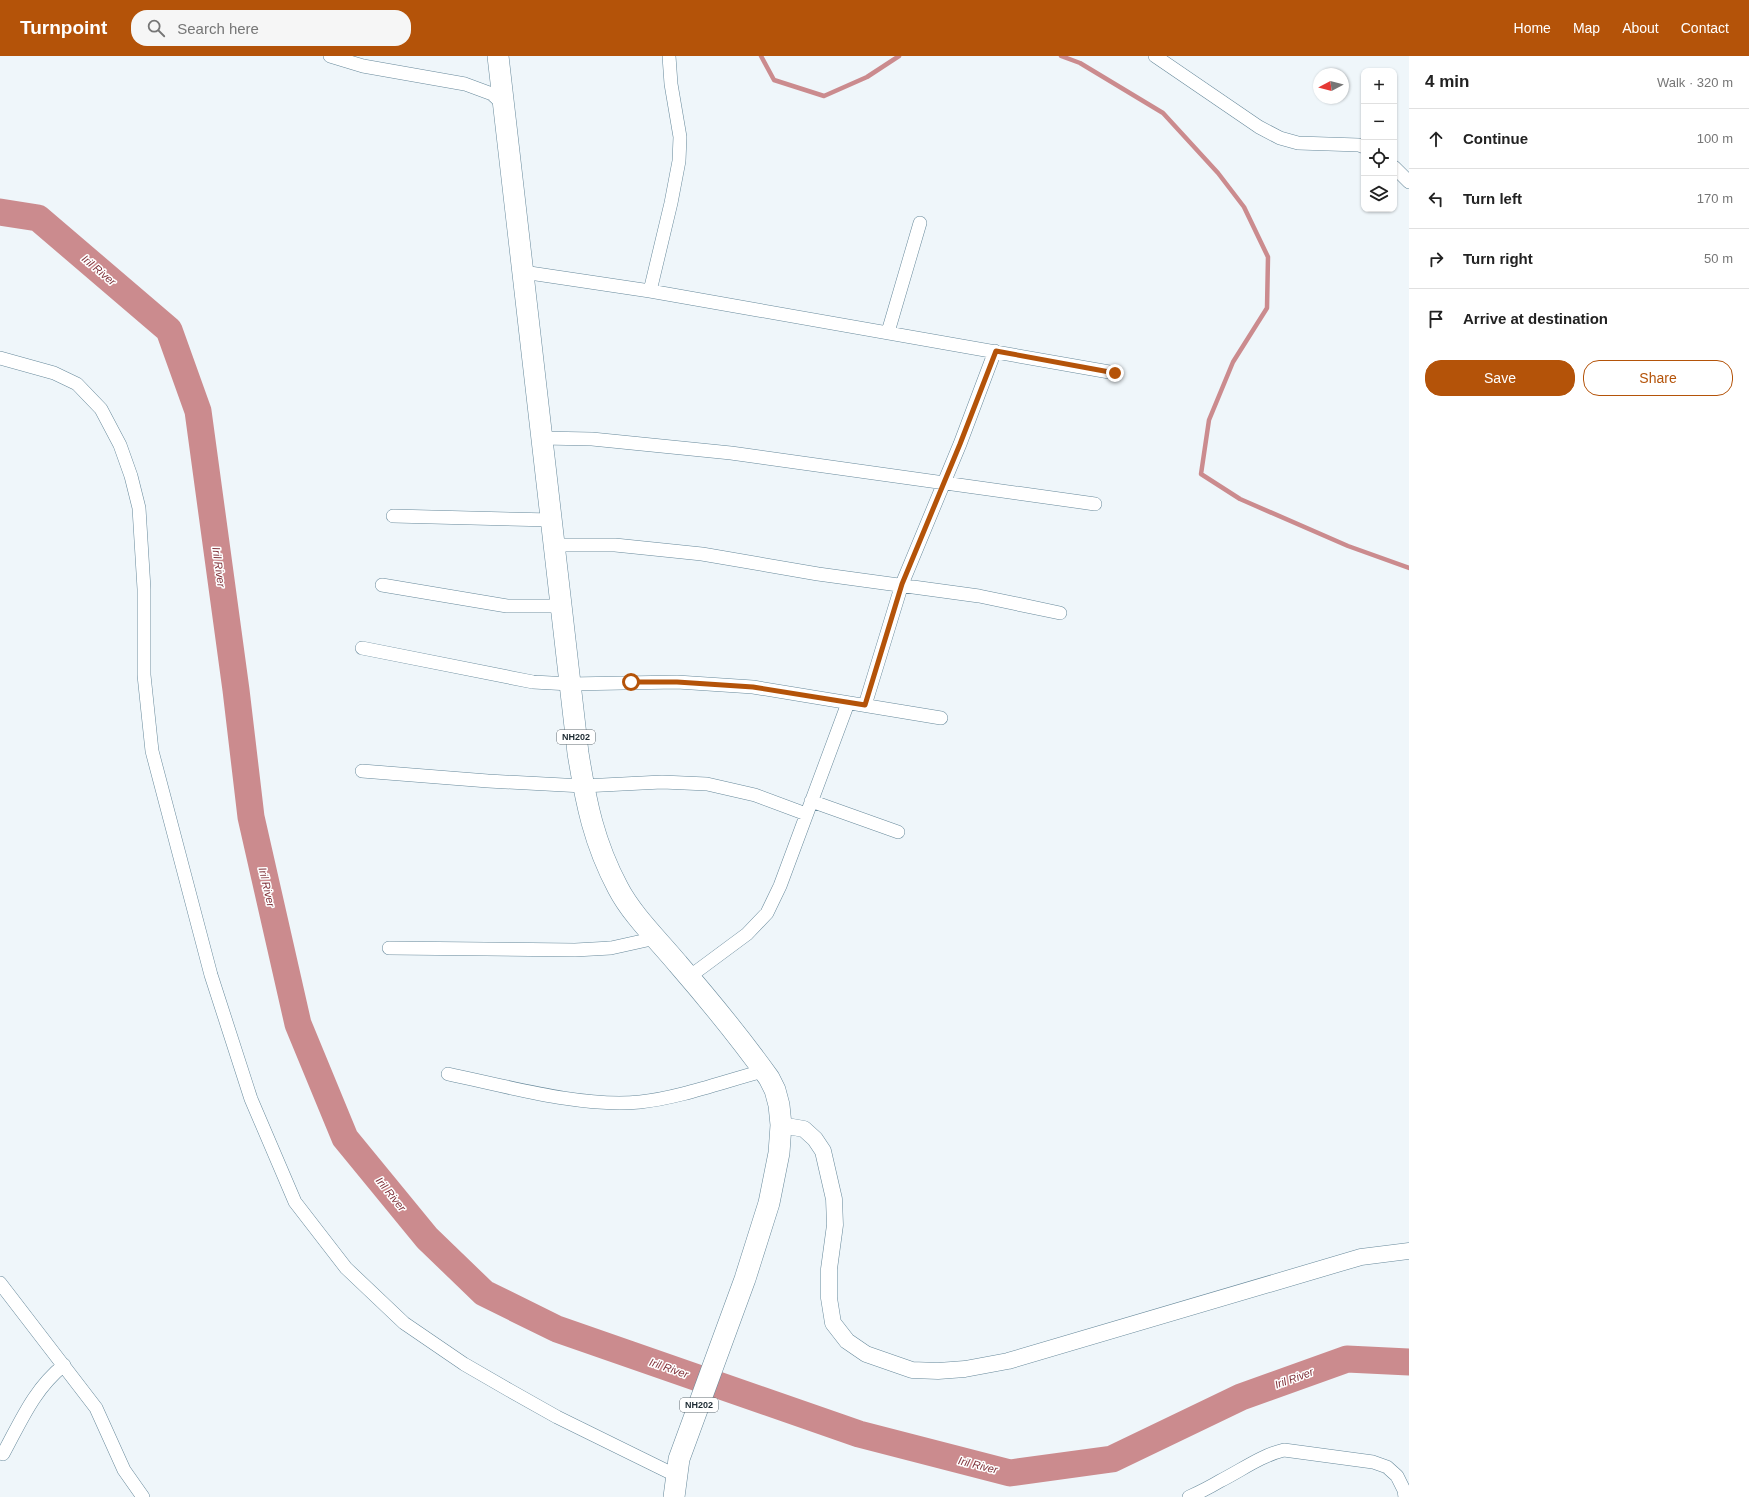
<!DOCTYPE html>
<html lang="en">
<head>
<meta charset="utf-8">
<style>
  body { margin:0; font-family:Helvetica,sans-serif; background:#f6f6f6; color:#222 }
  .controls { position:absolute; right:12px; top:12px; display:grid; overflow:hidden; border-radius:8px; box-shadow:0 1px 3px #0004 }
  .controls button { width:36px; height:36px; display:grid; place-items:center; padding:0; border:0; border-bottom:1px solid #e0e0e0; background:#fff; color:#222; font:20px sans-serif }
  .compass { position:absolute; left:1313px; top:12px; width:36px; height:36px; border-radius:50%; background:#fff; box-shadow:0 1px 3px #0004; rotate:263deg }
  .stop { position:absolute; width:12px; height:12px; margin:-9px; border:3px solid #b45309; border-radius:50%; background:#fff }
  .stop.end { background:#b45309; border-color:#fff; box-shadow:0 1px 4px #0008 }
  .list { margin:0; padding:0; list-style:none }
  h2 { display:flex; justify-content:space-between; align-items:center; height:52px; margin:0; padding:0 16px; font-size:17px }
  h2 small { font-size:13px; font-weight:400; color:#767676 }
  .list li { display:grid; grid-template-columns:26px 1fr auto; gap:12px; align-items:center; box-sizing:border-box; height:60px; padding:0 16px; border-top:1px solid #e0e0e0 }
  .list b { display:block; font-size:15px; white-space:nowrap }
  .list em { font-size:13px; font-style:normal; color:#767676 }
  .actions { display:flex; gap:8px; padding:12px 16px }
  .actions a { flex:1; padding:9px 0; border:1px solid #b45309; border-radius:16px; text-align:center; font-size:14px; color:#b45309 }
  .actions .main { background:#b45309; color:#fff }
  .icon { flex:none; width:22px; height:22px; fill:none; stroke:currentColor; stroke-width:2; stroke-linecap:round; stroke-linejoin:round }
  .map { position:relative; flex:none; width:1409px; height:1441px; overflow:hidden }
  header { display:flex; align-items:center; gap:24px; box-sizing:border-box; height:56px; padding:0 20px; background:#b45309; color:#fff }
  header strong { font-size:19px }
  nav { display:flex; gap:22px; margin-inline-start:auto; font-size:14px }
  .search { width:280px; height:36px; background:#f6f6f6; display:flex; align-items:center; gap:10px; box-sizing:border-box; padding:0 14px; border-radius:16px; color:#767676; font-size:15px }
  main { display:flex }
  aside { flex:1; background:#fff }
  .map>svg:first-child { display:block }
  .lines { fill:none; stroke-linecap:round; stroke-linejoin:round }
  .stream { stroke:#cb8b8e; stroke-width:4.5 }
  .river { stroke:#cb8b8e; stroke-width:27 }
  .minor-casing { stroke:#67899b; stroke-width:14 }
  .tertiary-casing { stroke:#67899b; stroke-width:17 }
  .trunk-casing { stroke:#67899b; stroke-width:22 }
  .minor { stroke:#fff; stroke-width:13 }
  .tertiary { stroke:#fff; stroke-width:16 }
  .trunk { stroke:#fff; stroke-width:21 }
  .route { stroke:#b45309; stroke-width:5 }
  .labels { text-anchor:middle; stroke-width:3; stroke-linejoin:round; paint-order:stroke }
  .shield { fill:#fff; stroke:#606a70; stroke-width:1 }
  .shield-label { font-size:9px; font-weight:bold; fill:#1c2a32 }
  .water-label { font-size:11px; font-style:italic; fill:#80323a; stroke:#fff }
</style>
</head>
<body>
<header>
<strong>Turnpoint</strong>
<div class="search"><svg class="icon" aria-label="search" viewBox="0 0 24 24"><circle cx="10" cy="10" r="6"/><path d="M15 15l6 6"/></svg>Search here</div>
<nav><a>Home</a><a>Map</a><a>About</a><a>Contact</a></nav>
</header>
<main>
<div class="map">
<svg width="1409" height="1441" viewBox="0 0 1409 1441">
  <rect width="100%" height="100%" fill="#eff6fa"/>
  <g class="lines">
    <path class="stream" d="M 761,0 L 774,24 L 824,40 L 867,21 L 899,0
      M 1061,0 L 1080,7 L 1163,57 L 1218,117 L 1244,151 L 1268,201 L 1267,252 L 1233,306 L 1209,364 L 1201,418 L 1240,443 L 1348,490 L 1409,512"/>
    <path class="river" d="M 0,156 L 38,162 L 169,274 L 198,355 L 236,634 L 251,761 L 298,968 L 345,1082 L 427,1182 L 484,1237 L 557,1273 L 859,1378 L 1010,1417 L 1112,1403 L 1241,1341 L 1347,1303 L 1409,1306"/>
    <defs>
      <path id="minor" d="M 330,0 L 363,10 L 465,28 L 492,38 L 504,49
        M 1155,0 L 1259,71 L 1280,82 L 1298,87 L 1359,89 L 1364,91
        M 1394,111 L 1409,126
        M 523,216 L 650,235 L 1115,317
        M 650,235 L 671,147 L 679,105 L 680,81 L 671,28 L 669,0
        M 888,276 L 920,167
        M 0,302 L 54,317 L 77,328 L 101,353 L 120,389 L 131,420 L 139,452 L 144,533 L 144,619 L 152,695 L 211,919 L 251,1043 L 295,1146 L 346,1212 L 404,1267 L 464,1308 L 509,1334 L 557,1361 L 677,1420
        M 542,382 L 592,383 L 731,397 L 1095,448
        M 393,460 L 552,464
        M 554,489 L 615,489 L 702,498 L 818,518 L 979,540 L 1060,557
        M 382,529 L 507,550 L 561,550
        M 362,592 L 533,626 L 570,628 L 677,626 L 753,631 L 941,662
        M 865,649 L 902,528 L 960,388 L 995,295
        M 362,715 L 488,725 L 583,730 L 662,726 L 707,728 L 755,739 L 806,758
        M 811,745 L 898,776
        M 389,892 L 575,894 L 611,892 L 656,882
        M 689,921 L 747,878 L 767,857 L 780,830 L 848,647
        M 448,1018 C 506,1030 582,1052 640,1046 C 679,1042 725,1025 763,1015
        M 0,1227 L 96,1352 L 124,1414 L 143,1441
        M 3,1398 C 21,1365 34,1333 64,1309
        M 1189,1441 C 1200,1436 1210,1431 1220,1425 C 1242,1414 1260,1400 1284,1394 L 1373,1406 L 1387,1411 L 1397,1420 L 1404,1434 L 1405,1441"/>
      <path id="tertiary" d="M 781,1069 L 804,1073 L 815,1083 L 823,1095 L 834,1143 L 835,1169 L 829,1213 L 829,1242 L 833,1267 L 847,1285 L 866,1298 L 912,1314 L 938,1315 L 965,1313 L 1008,1305 L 1361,1201 L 1409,1195"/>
      <path id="trunk" d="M 498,0 L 578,697 C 586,747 594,787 618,832 C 632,859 659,885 678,908 C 710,945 741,983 769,1022 L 775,1034 L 779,1049 L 781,1069 L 779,1097 L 769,1147 L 745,1223 L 679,1403 L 674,1441"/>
    </defs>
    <use href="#minor" class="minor-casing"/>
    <use href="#tertiary" class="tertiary-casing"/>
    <use href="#trunk" class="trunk-casing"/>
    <use href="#minor" class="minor"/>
    <use href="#tertiary" class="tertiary"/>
    <use href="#trunk" class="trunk"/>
  </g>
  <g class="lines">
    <path class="route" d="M 631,626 L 677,626 L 753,631 L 865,649 L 902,528 L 960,388 L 996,295 L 1115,317"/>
  </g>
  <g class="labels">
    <g class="shield">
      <rect x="557" y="674" width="38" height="14" rx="3"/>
      <rect x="680" y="1342" width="38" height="14" rx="3"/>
    </g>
    <g class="shield-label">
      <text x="576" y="684">NH202</text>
      <text x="699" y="1352">NH202</text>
    </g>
    <g class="water-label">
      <text transform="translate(99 214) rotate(40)" y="4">Iril River</text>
      <text transform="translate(219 511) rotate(82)" y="4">Iril River</text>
      <text transform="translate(267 831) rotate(77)" y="4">Iril River</text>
      <text transform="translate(391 1138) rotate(51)" y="4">Iril River</text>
      <text transform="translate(669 1312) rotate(19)" y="4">Iril River</text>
      <text transform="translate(1294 1322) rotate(-20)" y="4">Iril River</text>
      <text transform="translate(978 1409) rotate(14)" y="4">Iril River</text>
    </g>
  </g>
</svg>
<div class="controls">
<button>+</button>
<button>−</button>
<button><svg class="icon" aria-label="locate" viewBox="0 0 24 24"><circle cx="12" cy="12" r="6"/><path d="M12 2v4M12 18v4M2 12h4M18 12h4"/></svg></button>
<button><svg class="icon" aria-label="layers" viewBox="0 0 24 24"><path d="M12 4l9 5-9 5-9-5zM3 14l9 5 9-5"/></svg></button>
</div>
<svg class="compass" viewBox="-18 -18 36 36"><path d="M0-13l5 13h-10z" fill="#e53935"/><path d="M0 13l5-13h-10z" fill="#767676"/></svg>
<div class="stop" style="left:631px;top:626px"></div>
<div class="stop end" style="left:1115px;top:317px"></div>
</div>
<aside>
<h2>4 min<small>Walk · 320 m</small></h2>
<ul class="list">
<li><svg class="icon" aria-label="ahead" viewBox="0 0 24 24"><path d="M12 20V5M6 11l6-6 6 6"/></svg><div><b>Continue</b></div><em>100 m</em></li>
<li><svg class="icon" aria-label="left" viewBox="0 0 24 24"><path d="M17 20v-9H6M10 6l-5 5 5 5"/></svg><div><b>Turn left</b></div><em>170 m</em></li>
<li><svg class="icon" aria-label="right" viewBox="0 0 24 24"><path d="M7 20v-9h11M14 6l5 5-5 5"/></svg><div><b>Turn right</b></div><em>50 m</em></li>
<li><svg class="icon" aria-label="arrive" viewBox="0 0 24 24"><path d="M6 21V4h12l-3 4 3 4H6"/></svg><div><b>Arrive at destination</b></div></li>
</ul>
<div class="actions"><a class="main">Save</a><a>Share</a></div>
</aside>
</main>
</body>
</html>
